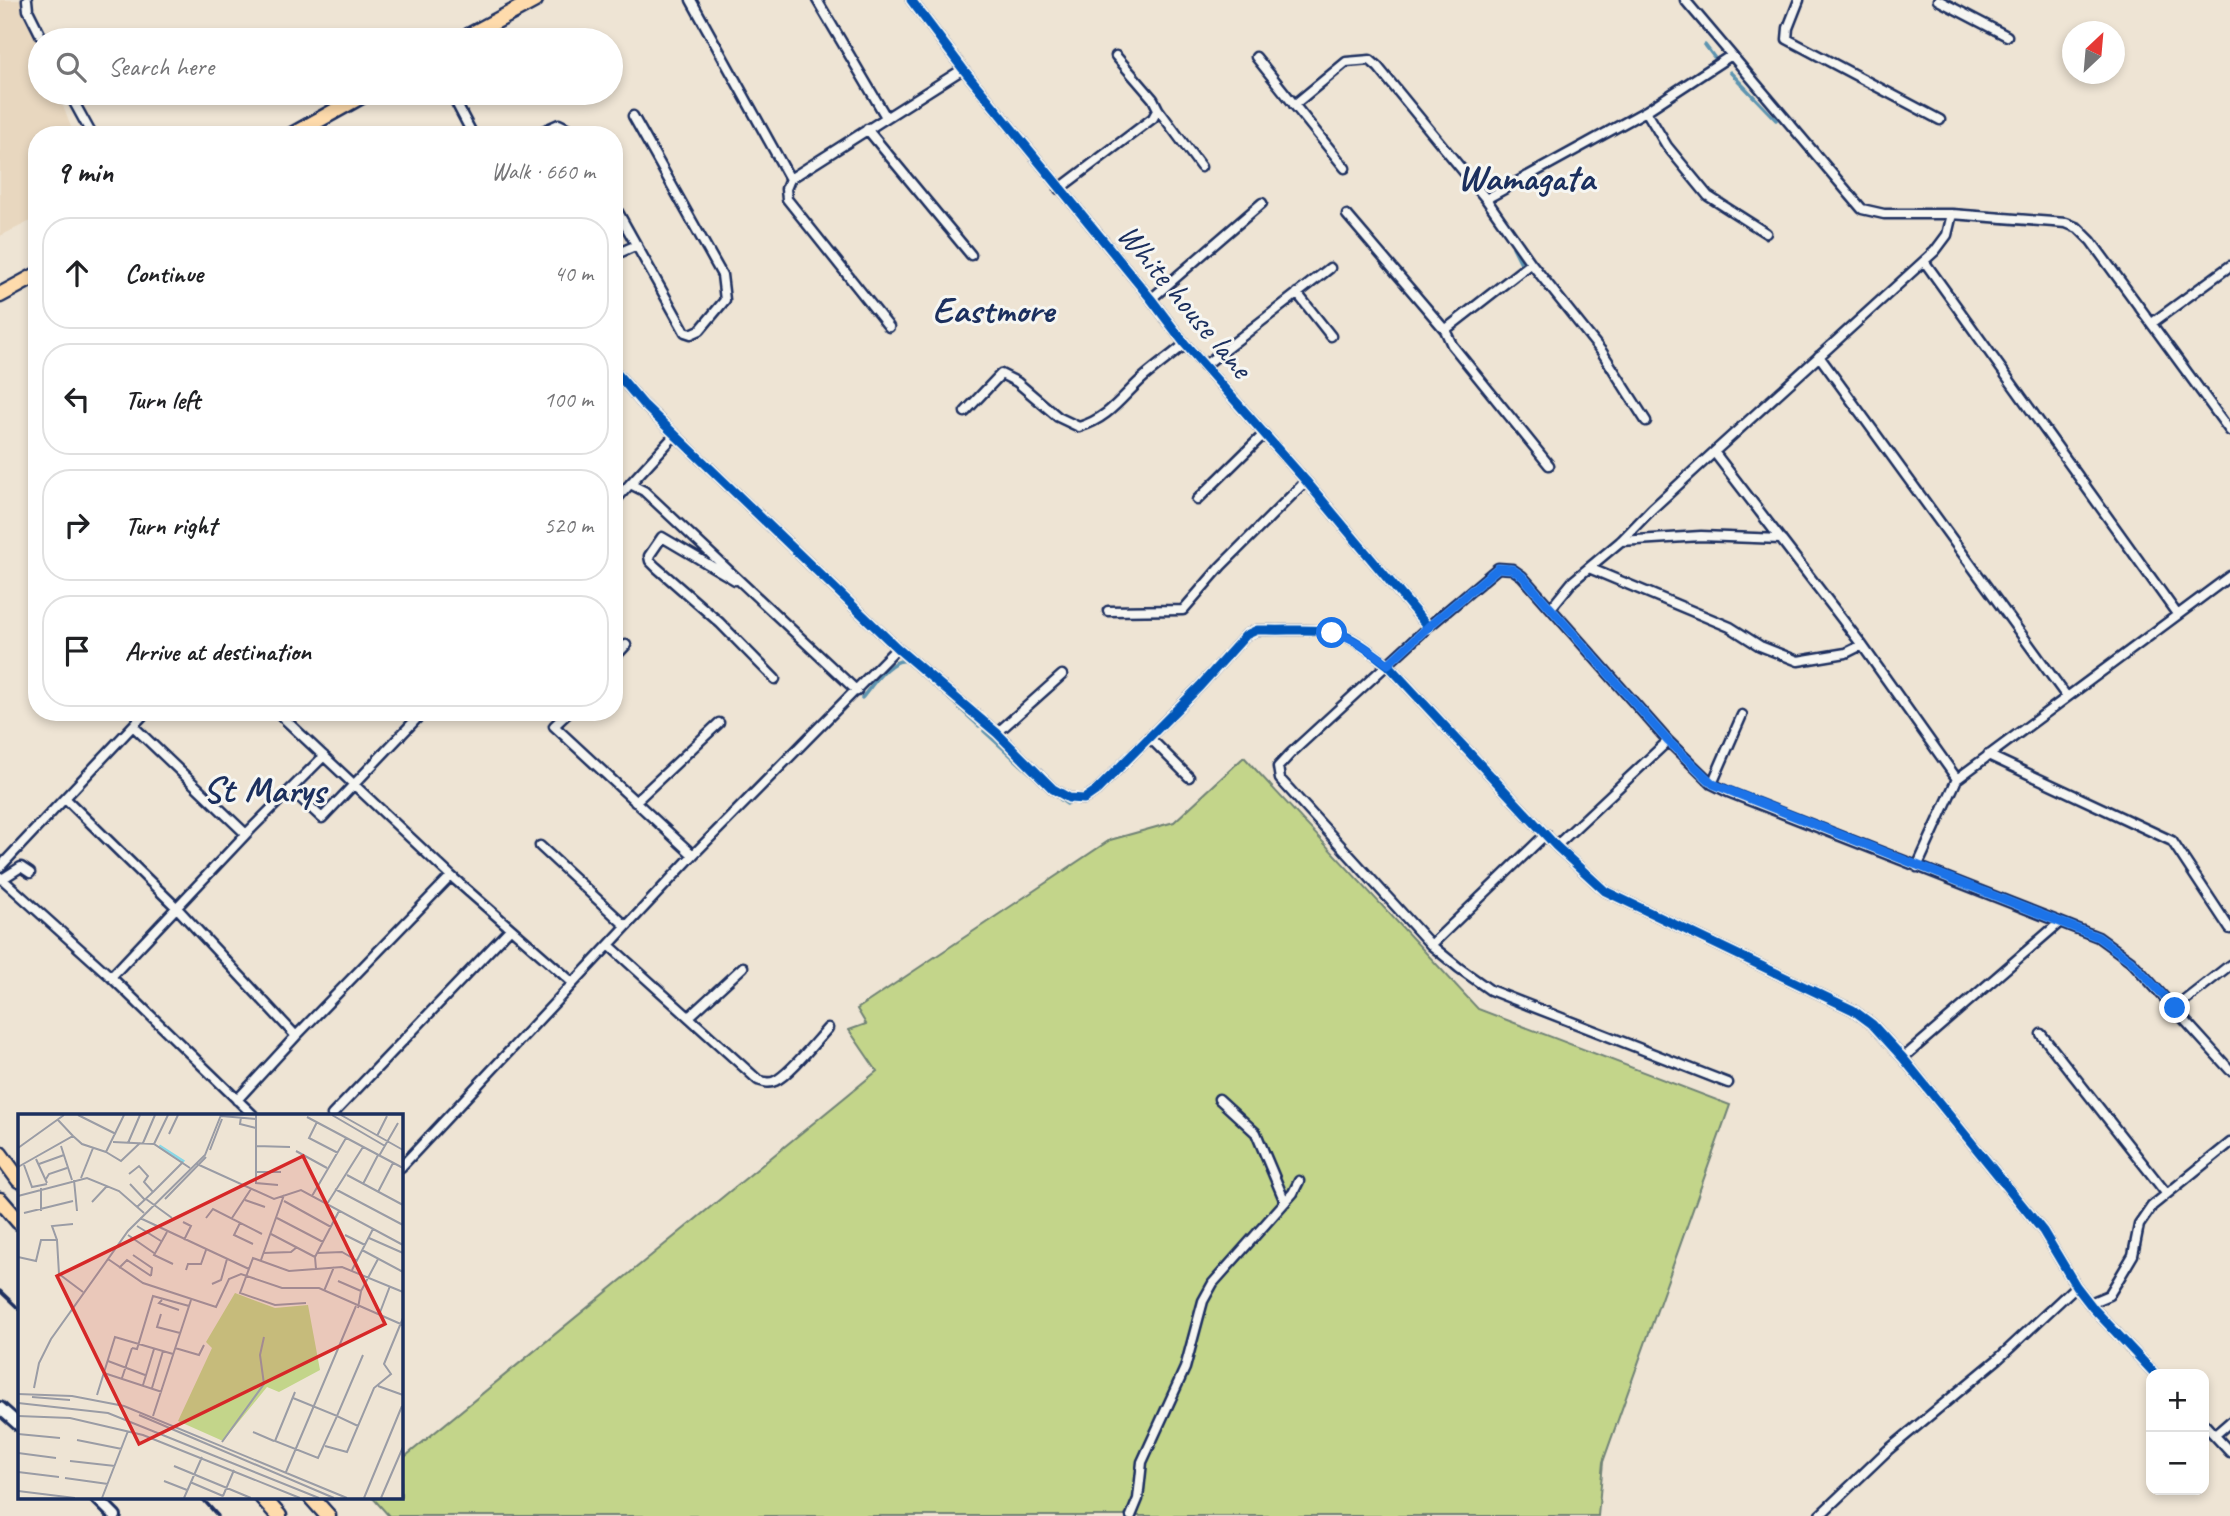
<!DOCTYPE html>
<html lang="en">
<head>
<meta charset="utf-8">
<style>
  body { margin:0; font-family:Caveat,sans-serif; background:#f6f6f6; color:#202124 }
  .controls { position:absolute; right:21px; bottom:21px; display:grid; overflow:hidden; border-radius:14px; box-shadow:0 4px 10px #0003 }
  .controls button { width:63px; height:63px; display:grid; place-items:center; padding:0; border:0; border-bottom:2px solid #e0e0e0; background:#fff; color:#202124; font:35px sans-serif }
  .compass { position:absolute; left:2062px; top:21px; width:63px; height:63px; border-radius:50%; background:#fff; box-shadow:0 4px 10px #0003; rotate:26deg }
  .stop { position:absolute; width:21px; height:21px; margin:-16px; border:5px solid #1a73e8; border-radius:50%; background:#fff }
  .stop.end { background:#1a73e8; border-color:#fff; box-shadow:0 2px 7px #0008 }
  .list { margin:0; padding:0; list-style:none }
  h2 { display:flex; justify-content:space-between; align-items:center; height:91px; margin:0; padding:0 28px; font-size:30px }
  h2 small { font-size:23px; font-weight:400; color:#757577 }
  .list li { display:grid; grid-template-columns:46px 1fr auto; gap:21px; align-items:center; box-sizing:border-box; height:112px; margin:0 14px 14px; padding:0 14px; border:2px solid #e0e0e0; border-radius:28px }
  .list b { display:block; font-size:26px; white-space:nowrap }
  .list em { font-size:23px; font-style:normal; color:#757577 }
  .icon { flex:none; width:38px; height:38px; fill:none; stroke:currentColor; stroke-width:2; stroke-linecap:round; stroke-linejoin:round }
  .map { position:relative; flex:none; width:2230px; height:1516px; overflow:hidden }
  .search { position:absolute; background:#fff; box-shadow:0 4px 10px #0003; left:28px; top:28px; width:595px; height:77px; display:flex; align-items:center; gap:18px; box-sizing:border-box; padding:0 24px; border-radius:38px; color:#757577; font-size:26px }
  .panel { position:absolute; background:#fff; box-shadow:0 4px 10px #0003; left:28px; top:126px; width:595px; height:595px; border-radius:28px }
  .map>svg:first-child { display:block }
  .built { fill:#e8d7bf }
  .green { fill:#c3d58a; stroke:#6f8274; stroke-width:2 }
  .lines { fill:none; stroke-linecap:round; stroke-linejoin:round }
  .stream { stroke:#5d94b0; stroke-width:3.5 }
  .street-casing { stroke:#1b2f5e; stroke-width:13 }
  .secondary-casing { stroke:#1b2f5e; stroke-width:16 }
  .highway-casing { stroke:#1b2f5e; stroke-width:19 }
  .street { stroke:#f6f6f2; stroke-width:8 }
  .secondary { stroke:#f6f6f2; stroke-width:10 }
  .highway { stroke:#fedbac; stroke-width:14 }
  .rail { stroke:#1b2f5e; stroke-width:3.5 }
  .cycleway-casing { stroke:#f6f6f2; stroke-width:13 }
  .cycleway { stroke:#0057b8; stroke-width:9 }
  .route { stroke:#1a73e8; stroke-width:9 }
  .labels { text-anchor:middle; stroke-width:6; stroke-linejoin:round; paint-order:stroke }
  .street-label { font-size:33px; fill:#1b2f5e; stroke:#f6f6f2 }
  .quarter-label { font-size:37px; font-weight:bold; fill:#1b2f5e; stroke:#f6f6f2 }
  .inset-river { fill:none; stroke:#89d8e6; stroke-width:3.5 }
  .inset-road { fill:none; stroke:#9a9ca5; stroke-width:2 }
  .view { fill:#d62828; fill-opacity:0.15; stroke:#d62828; stroke-width:3.5 }
  .inset-edge { fill:none; stroke:#1b2f5e; stroke-width:3.5 }
</style>
</head>
<body>
<div class="map">
<svg width="2230" height="1516" viewBox="0 0 2230 1516">
  <rect width="100%" height="100%" fill="#eee4d4"/>
  <filter id="ink" filterUnits="userSpaceOnUse"><feTurbulence type="fractalNoise" baseFrequency=".0143" numOctaves="2"/><feDisplacementMap in="SourceGraphic" scale="14" xChannelSelector="R" yChannelSelector="G"/><feConvolveMatrix kernelMatrix="1 2 1 2 8 2 1 2 1" color-interpolation-filters="sRGB"/></filter>
  <g filter="url(#ink)">
    <path class="built" d="M 0,0 L 23,0 L 40,45 L 40,93 L 58,93 L 74,135 L 37,135 L 37,218 L 0,236 Z"/>
    <path class="green" d="M 1244,757 L 1478,1009 L 1730,1105 L 1603,1462 L 1598,1516 L 389,1516 L 372,1497 L 401,1497 L 401,1460 L 877,1071 L 849,1030 L 866,1024 L 857,1009 L 1110,840 L 1174,822 Z"/>
    <g class="lines">
      <path class="stream" d="M 1705,45 L 1714,57
        M 1730,72 L 1776,120
        M 1513,247 L 1522,265
        M 924,676 L 979,726
        M 862,698 C 872,686 890,657 907,661
        M 984,731 L 1041,783
        M 1060,799 L 1067,804"/>
      <defs>
        <path id="street" d="M 27,0 L 28,10 L 43,40
          M 691,0 L 790,179
          M 817,0 L 886,117
          M 911,0 L 963,69 L 1151,299 L 1185,344 L 1306,481 L 1428,627
          M 1685,0 L 1862,209 L 1884,214 L 1952,214 L 2066,223 L 2078,228 L 2091,241 L 2230,431
          M 1799,0 L 1788,28 L 1787,39 L 1940,120
          M 1938,0 L 2007,36
          M 1256,57 L 1345,168
          M 69,93 L 92,135
          M 451,93 L 473,135
          M 1294,105 L 1346,62 L 1370,60 L 1378,67 L 1486,199 L 1531,263 L 1602,352 L 1646,421
          M 1158,109 L 1201,167
          M 1646,111 L 1667,146 L 1708,196 L 1766,233
          M 867,129 L 971,255
          M 534,135 L 559,124 L 573,131 L 575,135
          M 1059,189 L 1153,118 L 1158,109 L 1153,99 L 1116,56
          M 1486,199 L 1646,111 L 1730,56
          M 614,205 L 685,332 L 691,334 L 700,330 L 725,300 L 722,275 L 633,116
          M 1347,215 L 1445,330
          M 614,255 L 637,245
          M 1924,261 L 2177,614
          M 1531,263 L 1445,330 L 1452,345 L 1549,465
          M 1297,293 L 1331,336
          M 1151,299 L 1262,203
          M 2152,323 L 2230,266
          M 889,327 L 787,199 L 786,189 L 790,179 L 963,69
          M 1819,356 L 2067,697
          M 1204,366 L 1330,268
          M 614,370 L 643,404 L 897,648 L 997,733 L 1053,789 L 1069,798 L 1084,799 L 1097,790 L 1200,686 L 1246,635 L 1257,630 L 1267,630 C 1290,631 1326,627 1346,636 C 1361,643 1375,655 1388,665 L 1556,846 L 1605,891 L 1853,1010 L 1872,1024 L 1903,1058 L 2043,1231 L 2076,1286 L 2093,1308 L 2155,1374
          M 965,412 L 1001,374 L 1017,382 L 1058,417 L 1079,427 C 1110,418 1122,396 1145,376 C 1158,365 1172,355 1185,344
          M 1714,452 L 1862,645 L 1957,779
          M 630,484 L 675,435
          M 1197,500 L 1264,434
          M 614,502 L 630,484 L 644,491 L 857,691
          M 1621,541 L 1701,536 L 1781,539
          M 1589,568 L 1730,627 L 1760,646 L 1798,661 L 1846,653 L 1862,645
          M 735,580 L 662,537 L 649,556 L 650,561 L 656,567 L 720,623 L 775,679
          M 1551,608 L 1573,581 L 1621,541 L 1652,509 L 1714,452 L 1935,251 L 1947,235 L 1952,214
          M 1108,611 L 1183,610 L 1221,566 L 1306,481
          M 614,658 L 626,645
          M 277,712 L 451,876 L 573,983
          M 569,712 L 554,726 L 693,855
          M 133,726 L 246,834
          M 997,733 L 1062,675
          M 1149,737 L 1189,777
          M 1988,755 L 2172,841 L 2230,929
          M 1712,784 L 1742,715
          M 292,790 L 322,818 L 423,712
          M 65,798 L 176,907 L 296,1036
          M 635,802 L 719,723
          M 540,846 L 626,926
          M 1556,846 L 1668,741
          M 0,867 L 146,712
          M 1917,867 L 1957,779 L 2230,576
          M 0,877 L 111,977 L 253,1115
          M 2,879 L 21,867 L 30,873
          M 609,945 L 758,1080 C 764,1082 769,1084 775,1081 C 789,1075 816,1041 828,1028
          M 1431,945 L 1546,834
          M 111,977 L 246,834 L 324,756
          M 2175,1008 L 2230,965
          M 690,1016 L 743,967
          M 2041,1034 L 2166,1193
          M 1903,1058 L 2059,923
          M 1728,1083 L 1490,990 L 1459,968 L 1431,945 L 1280,779 L 1278,767 L 1291,753 L 1428,627 L 1498,568 L 1512,569 L 1522,576 L 1668,741 L 1712,784 L 1728,792 L 2098,937 L 2131,961 L 2230,1070
          M 1219,1099 L 1256,1133 L 1285,1202
          M 237,1100 L 296,1036 L 451,876
          M 332,1115 L 510,929
          M 401,1167 L 693,855 L 897,648
          M 2090,1303 L 2109,1295 L 2117,1282 L 2133,1255 L 2139,1225 L 2152,1206 L 2230,1143
          M 2204,1424 L 2230,1452
          M 2215,1435 L 2230,1422
          M 1131,1516 L 1138,1499 L 1142,1462 L 1185,1368 L 1203,1301 L 1213,1283 L 1293,1193 L 1299,1181
          M 1819,1516 L 1888,1450 L 1998,1359 L 2076,1286"/>
        <path id="secondary" d="M 0,1408 L 19,1425
          M 96,1497 L 115,1516"/>
        <path id="highway" d="M 461,40 L 535,0
          M 292,135 L 367,93
          M 0,295 L 37,275
          M 0,1154 L 19,1180
          M 0,1200 L 19,1222
          M 262,1497 L 279,1516
          M 311,1497 L 328,1516"/>
      </defs>
      <use href="#street" class="street-casing"/>
      <use href="#secondary" class="secondary-casing"/>
      <use href="#highway" class="highway-casing"/>
      <use href="#street" class="street"/>
      <use href="#secondary" class="secondary"/>
      <use href="#highway" class="highway"/>
      <path class="rail" d="M 0,1291 L 19,1309
        M 201,1497 L 218,1516"/>
      <defs>
        <path id="cycleway" d="M 911,0 L 963,69 L 1151,299 L 1185,344 L 1306,481 L 1428,627
          M 614,370 L 643,404 L 897,648 L 997,733 L 1053,789 L 1069,798 L 1084,799 L 1097,790 L 1200,686 L 1246,635 L 1257,630 L 1267,630 C 1290,631 1326,627 1346,636 C 1361,643 1375,655 1388,665 L 1556,846 L 1605,891 L 1853,1010 L 1872,1024 L 1903,1058 L 2043,1231 L 2076,1286 L 2093,1308 L 2155,1374"/>
      </defs>
      <use href="#cycleway" class="cycleway-casing"/>
      <use href="#cycleway" class="cycleway"/>
    </g>
  </g>
  <g class="lines" filter="url(#ink)">
    <path class="route" d="M 1332,633 C 1354,637 1371,652 1388,664 L 1428,627 L 1498,568 L 1512,569 L 1522,576 L 1668,741 L 1713,784 L 2098,937 L 2131,961 L 2175,1008"/>
  </g>
  <g class="labels">
    <g class="street-label">
      <text transform="translate(1186 300) rotate(50)" y="12">White house lane</text>
    </g>
    <g class="quarter-label">
      <text x="1526" y="190">Wamagata</text>
      <text x="993" y="322">Eastmore</text>
      <text x="264" y="802">St Marys</text>
    </g>
  </g>
  <g transform="translate(18 1114)">
    <rect width="385" height="385" fill="#eee4d4"/>
    <path d="M 217,179 L 257,194 L 290,191 L 302,256 L 261,278 L 249,273 L 205,327 L 160,307 L 194,234 L 188,228 Z" fill="#c3d58a"/>
    <path class="inset-river" d="M 141,32 L 166,48"/>
    <path class="inset-road" d="M 60,1 L 98,20M 238,1 L 238,69 L 260,71M 314,1 L 367,32M 323,1 L 385,36M 203,2 L 238,5M 223,3 L 222,10 L 238,14M 289,3 L 385,54M 40,6 L 55,22M 299,8 L 291,24 L 320,39M 151,20 L 160,1M 359,22 L 369,2M 95,28 L 136,30 L 172,54M 110,29 L 122,1M 125,29 L 137,1M 136,30 L 150,1M 43,32 L 54,66M 238,32 L 272,33M 0,34 L 46,1M 192,36 L 204,5M 278,37 L 309,54M 88,38 L 103,47 L 122,29M 361,42 L 380,9M 18,45 L 29,69M 21,50 L 46,41M 179,50 L 256,85 L 283,76 L 385,131M 6,51 L 14,73 L 29,70M 0,53 L 55,22 L 64,30 L 88,38 L 106,1M 238,58 L 263,58M 111,60 L 121,52 L 130,62 L 126,68 L 135,78 L 119,93M 329,61 L 385,91M 63,64 L 75,34M 28,65 L 31,60 L 49,54M 56,66 L 59,97M 112,70 L 127,86M 345,70 L 360,41M 23,74 L 23,97M 317,75 L 385,111M 135,78 L 165,48M 360,78 L 375,49M 0,82 L 69,64 L 101,77 L 126,99M 294,82 L 328,24M 128,85 L 154,104M 147,85 L 188,43M 227,86 L 247,93M 266,87 L 313,113M 74,88 L 89,72M 309,90 L 345,33M 6,99 L 55,87M 122,104 L 231,155M 188,104 L 195,95 L 244,120M 214,104 L 233,75M 259,104 L 305,128M 165,108 L 173,112 L 166,126M 222,109 L 216,121 L 235,130M 119,112 L 143,127M 149,118 L 136,141 L 155,150M 253,120 L 297,143M 110,121 L 136,139M 327,121 L 347,131M 351,124 L 385,139M 39,126 L 34,112 L 55,110M 344,136 L 385,158M 245,139 L 273,138 L 279,133M 299,139 L 324,138 L 338,146M 115,141 L 134,154 L 133,162M 0,143 L 18,147 L 23,126 L 39,126 L 41,160 L 65,178M 90,145 L 125,169 L 198,193 L 211,165 L 223,160 L 264,174 L 301,174 L 385,211M 243,146 L 266,81M 101,154 L 109,146 L 133,162M 298,155 L 297,143 L 321,97M 168,156 L 170,150 L 183,150 L 188,136M 334,156 L 355,115M 320,167 L 343,177M 194,170 L 203,166 L 209,145M 306,177 L 316,153M 144,186 L 141,189 L 161,196M 288,189 L 257,191 L 222,179 L 235,144 L 271,157 L 324,153 L 385,178M 340,194 L 343,177 L 360,145M 143,200 L 139,213 L 162,219M 361,201 L 372,172M 114,234 L 119,235 L 135,182 L 171,192M 157,234 L 181,241 L 186,231M 90,247 L 127,261M 86,259 L 144,278M 104,264 L 114,234M 125,271 L 136,235M 360,272 L 385,281M 16,274 L 21,249 L 33,225 L 110,117 L 187,41 L 203,1M 134,274 L 145,237M 277,278 L 257,327 L 300,344 L 319,302 L 340,312M 0,280 L 54,282 L 106,292 L 329,384M 79,281 L 97,223 L 155,240M 14,283 L 52,286M 275,284 L 319,302 L 345,241M 0,289 L 90,299 L 301,384M 121,301 L 316,384M 0,302 L 52,304 L 125,321 L 282,384M 135,302 L 173,186M 235,318 L 256,327M 0,320 L 42,324M 59,326 L 104,335M 204,328 L 246,270 L 242,241 L 246,223M 307,332 L 329,338 L 356,274 L 373,260 L 366,250 L 385,204M 0,339 L 38,344M 52,347 L 97,352M 156,352 L 233,384M 0,358 L 41,363M 268,358 L 338,192M 47,364 L 90,370M 146,367 L 169,376M 172,368 L 205,382M 0,377 L 57,384M 205,382 L 216,356M 84,384 L 110,317M 166,384 L 184,343M 346,384 L 384,292M 363,384 L 385,333"/>
    <path class="view" d="M 285,42 L 367,210 L 121,330 L 39,162 Z"/>
    <rect width="385" height="385" class="inset-edge"/>
  </g>
</svg>
<div class="controls">
<button>+</button>
<button>−</button>
</div>
<svg class="compass" viewBox="-18 -18 36 36"><path d="M0-13l5 13h-10z" fill="#e53935"/><path d="M0 13l5-13h-10z" fill="#757577"/></svg>
<div class="stop" style="left:1332px;top:633px"></div>
<div class="stop end" style="left:2175px;top:1008px"></div>
<div class="search"><svg class="icon" aria-label="search" viewBox="0 0 24 24"><circle cx="10" cy="10" r="6"/><path d="M15 15l6 6"/></svg>Search here</div>
<section class="panel">
<h2>9 min<small>Walk · 660 m</small></h2>
<ul class="list">
<li><svg class="icon" aria-label="ahead" viewBox="0 0 24 24"><path d="M12 20V5M6 11l6-6 6 6"/></svg><div><b>Continue</b></div><em>40 m</em></li>
<li><svg class="icon" aria-label="left" viewBox="0 0 24 24"><path d="M17 20v-9H6M10 6l-5 5 5 5"/></svg><div><b>Turn left</b></div><em>100 m</em></li>
<li><svg class="icon" aria-label="right" viewBox="0 0 24 24"><path d="M7 20v-9h11M14 6l5 5-5 5"/></svg><div><b>Turn right</b></div><em>520 m</em></li>
<li><svg class="icon" aria-label="arrive" viewBox="0 0 24 24"><path d="M6 21V4h12l-3 4 3 4H6"/></svg><div><b>Arrive at destination</b></div></li>
</ul>
</section>
</div>
</body>
</html>
